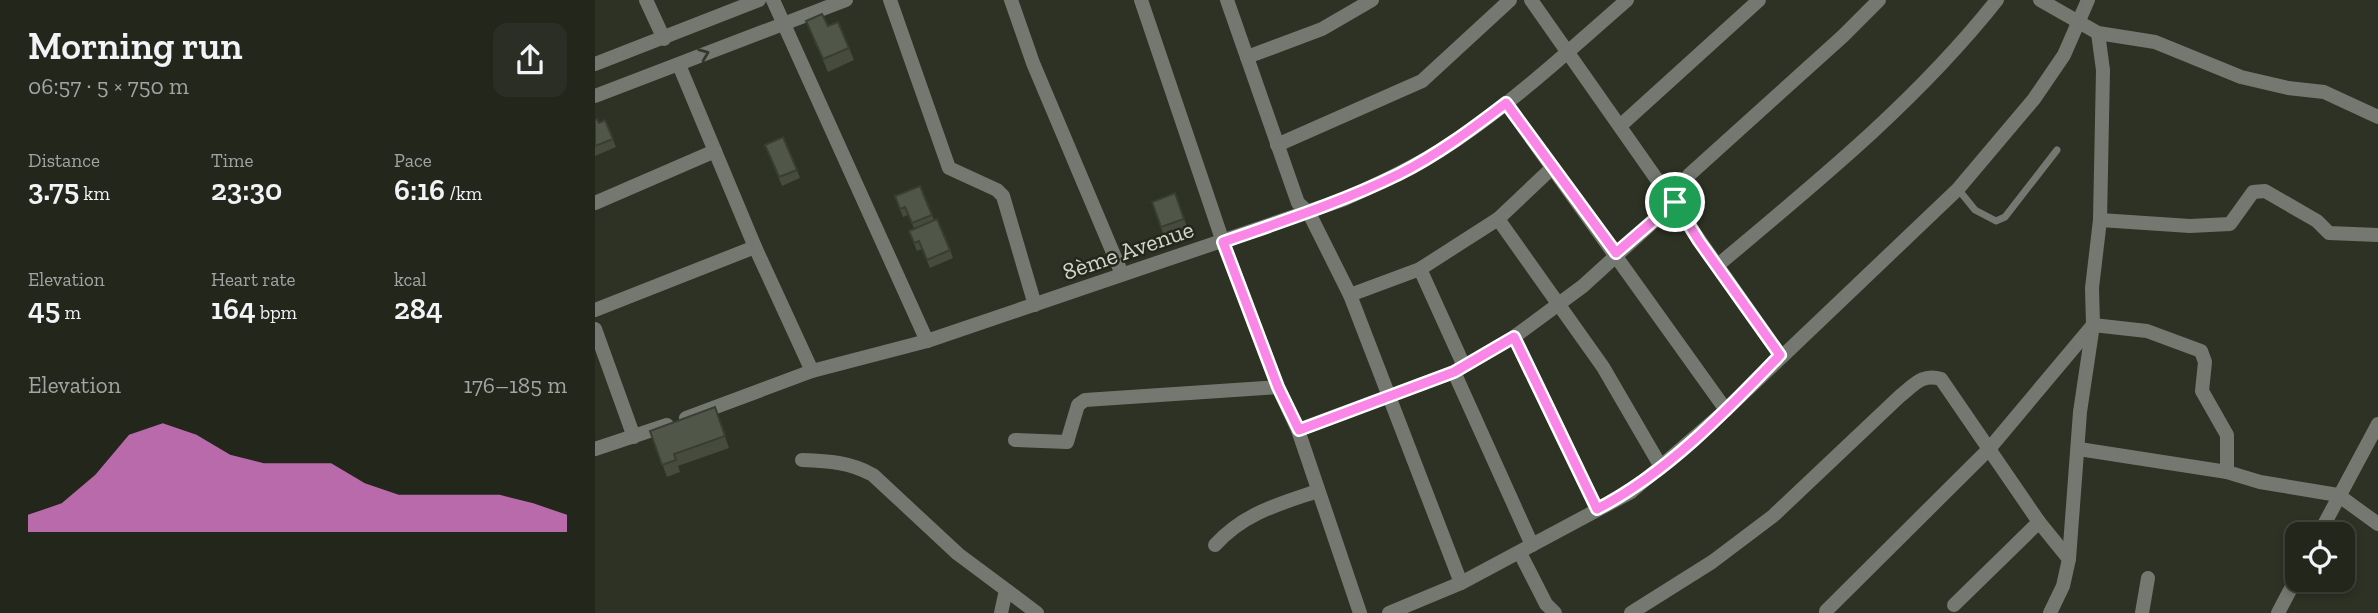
<!DOCTYPE html>
<meta charset="utf-8">
<style>
:root{--surface:#22261b;--page:#2a2e24;--text:#f1f3f6;--muted:#a2a5a3;--line:#3f433a;--accent:#fa87e7}
body{margin:0;font-family:"Zilla Slab",serif;background:var(--page);color:var(--text);height:100vh;display:flex;flex-direction:column;font-size:26px;white-space:nowrap}
*{box-sizing:border-box;margin:0}
p{font-size:23px;color:var(--muted)}
.icon{flex:none;width:38px;height:38px;fill:none;stroke:currentColor;stroke-width:2;stroke-linecap:round;stroke-linejoin:round}
.map{position:relative;flex:1;overflow:hidden}
.side{display:flex;flex-direction:column;background:var(--surface);width:595px}
.side>*{flex:none}
.tools{position:absolute;left:1690px;top:522px;display:grid;gap:14px}
.tools a{display:grid;place-items:center;width:70px;height:70px;border-radius:14px;background:var(--surface);box-shadow:0 4px 10px #0003,0 0 0 2px var(--line);font-size:35px}
.pin{position:absolute;display:grid;place-items:center;width:60px;height:60px;color:#fff;margin:-30px;border:4px solid #fff;border-radius:50%;box-shadow:0 2px 7px #0007}
.round{display:grid;place-items:center;flex:none;width:74px;height:74px;border-radius:14px;background:var(--page)}
.headline{display:flex;align-items:center;justify-content:space-between;height:119px;padding:0 28px}
h1{font-size:38px;font-weight:600;line-height:52px}
.figures{display:grid;grid-template-columns:repeat(3,1fr);gap:10px;height:119px;padding:7px 28px}
.figures div{display:grid;align-content:center}
.figures b{font-size:30px;font-weight:600}
.figures small{font-size:19px;font-weight:400}
.figures p{font-size:19px}
.chart{height:196px;padding:14px 28px}
.chart p{display:flex;justify-content:space-between}
.chart svg{width:100%;height:126px;margin-top:7px;fill:var(--accent);opacity:.7}
main{display:flex;flex:1;min-height:0}
.map>svg:first-child{display:block}
</style>
<main>
<section class="side">
<div class="headline"><div><h1>Morning run</h1><p>06:57 · 5 × 750 m</p></div><a class="round"><svg class="icon" aria-label="share" viewBox="0 0 24 24"><path d="M12 15V3M7 8l5-5 5 5M5 13v7h14v-7"/></svg></a></div>
<div class="figures">
<div><p>Distance</p><b>3.75<small> km</small></b></div>
<div><p>Time</p><b>23:30</b></div>
<div><p>Pace</p><b>6:16<small> /km</small></b></div>
</div>
<div class="figures">
<div><p>Elevation</p><b>45<small> m</small></b></div>
<div><p>Heart rate</p><b>164<small> bpm</small></b></div>
<div><p>kcal</p><b>284</b></div>
</div>
<div class="chart"><p><span>Elevation</span>176–185 m</p>
<svg viewBox="0 0 160 44" preserveAspectRatio="none"><path d="M0 44V38L10 34L20 24L30 10L40 6L50 10L60 17L70 20L80 20L90 20L100 27L110 31L120 31L130 31L140 31L150 34L160 38V44z"/></svg>
</div>
</section>
<div class="map">
<svg width="1783" height="613" viewBox="0 0 1783 613">
<rect width="100%" height="100%" fill="#2d3224"/>
<g fill="none" stroke-linecap="round" stroke-linejoin="round">
<!-- service -->
<polyline stroke="#757871" stroke-width="7" points="1363,189 1380,210 1401,221 1410,217 1462,150"/>
<!-- minor -->
<g stroke="#757871" stroke-width="14">
<polyline points="51,0 69,39"/>
<polyline points="178,0 332,341"/>
<polyline points="295,0 354,168 402,190 408,196 440,305"/>
<polyline points="416,0 438,63 527,274"/>
<polyline points="546,0 628,242 683,387 703,430 765,613"/>
<polyline points="632,0 703,203 714,213 755,295 866,583"/>
<polyline points="936,0 1185,355"/>
<polyline points="1445,0 1503,33 1560,42 1646,77 1693,88 1729,92 1783,117"/>
<polyline points="652,57 727,29 777,0"/>
<polyline points="84,65 160,247 217,371"/>
<polyline points="911,103 1131,410"/>
<polyline points="1025,126 1164,0"/>
<polyline points="682,145 827,81 915,0"/>
<polyline points="0,203 120,151"/>
<polyline points="903,219 1008,367 1065,465"/>
<polyline points="1505,220 1595,226 1635,224 1658,192 1670,191 1722,221 1734,233 1783,235"/>
<path d="M1123,265C1222,182 1321,102 1402,0"/>
<polyline points="825,269 869,366"/>
<polyline points="755,295 825,269 903,219 957,168"/>
<polyline points="0,310 160,247"/>
<polyline points="0,329 39,437"/>
<polyline points="919,337 1002,509"/>
<polyline points="859,372 937,545"/>
<path d="M91,418L217,371L332,341L750,199C789,181 827,163 863,139C923,98 977,48 1032,0"/>
<polyline points="703,430 859,372 919,337 988,286 1080,202 1094,175 1248,36 1284,0"/>
<polyline points="420,440 472,442 483,405 490,400 683,387"/>
<polyline points="0,449 72,425"/>
<polyline points="1484,449 1632,472"/>
<path d="M207,460C233,461 255,462 278,475L363,554L442,613"/>
<polyline points="1724,534 1783,424"/>
<path d="M620,545C649,513 684,504 723,491"/>
<polyline points="925,553 951,604 960,613"/>
<polyline points="1359,605 1444,522"/>
<polyline points="1231,611 1394,449 1498,325 1552,331 1606,351 1610,362 1607,391 1632,435 1632,472 1665,482 1743,495 1783,524"/>
<polyline points="406,613 411,590"/>
<polyline points="794,613 866,583 1036,492 1131,410 1363,189 1439,99 1469,55 1493,0"/>
<path d="M1036,613L1117,562L1178,516L1305,396C1319,385 1327,373 1346,379L1444,522L1474,559"/>
<polyline points="1455,613 1468,586 1474,559 1485,412 1498,325 1497,288 1505,220 1508,70 1503,33"/>
<polyline points="1547,613 1553,578"/>
<polyline points="1683,613 1703,575"/>
</g>
<!-- tertiary -->
<g stroke="#757871" stroke-width="14">
<polyline points="0,64 164,0"/>
<polyline points="0,96 251,0"/>
</g>
</g>
<!-- wall -->
<g fill="#464b3e">
<polygon points="211,21 233,26 254,48 259,60 233,72"/>
<polygon points="0,120 4,123 10,120 21,147 0,156"/>
<polygon points="170,145 202,170 205,178 187,186"/>
<polygon points="325,186 339,220 355,250 358,258 335,268 327,249 322,251 317,239 319,228 313,215 308,217 300,196"/>
<polygon points="580,193 592,227 569,236 557,202"/>
<polygon points="120,407 134,448 83,466 85,472 72,477 55,431"/>
</g>
<!-- building -->
<g fill="#515748" stroke="#393d32" stroke-width="2">
<polygon points="227,14 233,26 243,22 254,48 228,59 211,21"/>
<polygon points="2,119 4,123 10,120 18,139 0,146 0,120"/>
<polygon points="188,137 202,170 184,177 170,145"/>
<polygon points="325,186 337,215 317,223 310,207 305,209 300,196"/>
<polygon points="580,193 589,219 566,227 557,202"/>
<polygon points="342,219 355,250 332,260 324,241 319,243 314,231"/>
<polygon points="120,407 130,436 79,454 81,460 67,465 55,431"/>
</g>
<!-- one-way arrows -->
<defs><path id="oneway-chevron" d="M-2-3.5L2.5 0L-2 3.5" fill="none" stroke-width="1.6" stroke-linecap="round" stroke-linejoin="round" transform="scale(1.75)"/></defs>
<use stroke="#33382b" href="#oneway-chevron" transform="translate(109 54) rotate(-22)"/>
<g fill="none" stroke-linecap="round" stroke-linejoin="round">
<defs>
<path id="route" d="M911,103L1021,253L1080,202L1104,241L1185,355C1132,410 1071,474 1002,509L919,337L859,372L704,430L683,387L628,242C688,221 747,202 804,174C842,155 877,129 911,103Z"/>
</defs>
<!-- route casing -->
<use href="#route" stroke="#fff" stroke-width="14"/>
<!-- route -->
<use href="#route" stroke="#fa87e7" stroke-width="9"/>
</g>
<g text-anchor="middle" dominant-baseline="central" stroke-width="5" stroke-linejoin="round" paint-order="stroke">
<!-- street labels -->
<g font-size="24" fill="#d2d5cc" stroke="#23281a">
<text transform="translate(533 250) rotate(-19)">8ème Avenue</text>
</g>
</g>
</svg>
<div class="tools">
<a><svg class="icon" aria-label="locate" viewBox="0 0 24 24"><circle cx="12" cy="12" r="6"/><path d="M12 2v4M12 18v4M2 12h4M18 12h4"/></svg></a>
</div>
<div class="pin" style="left:1080px;top:202px;background:#1e9e55"><svg class="icon" aria-label="arrive" viewBox="0 0 24 24"><path d="M6 21V4h12l-3 4 3 4H6"/></svg></div>
</div>
</main>
